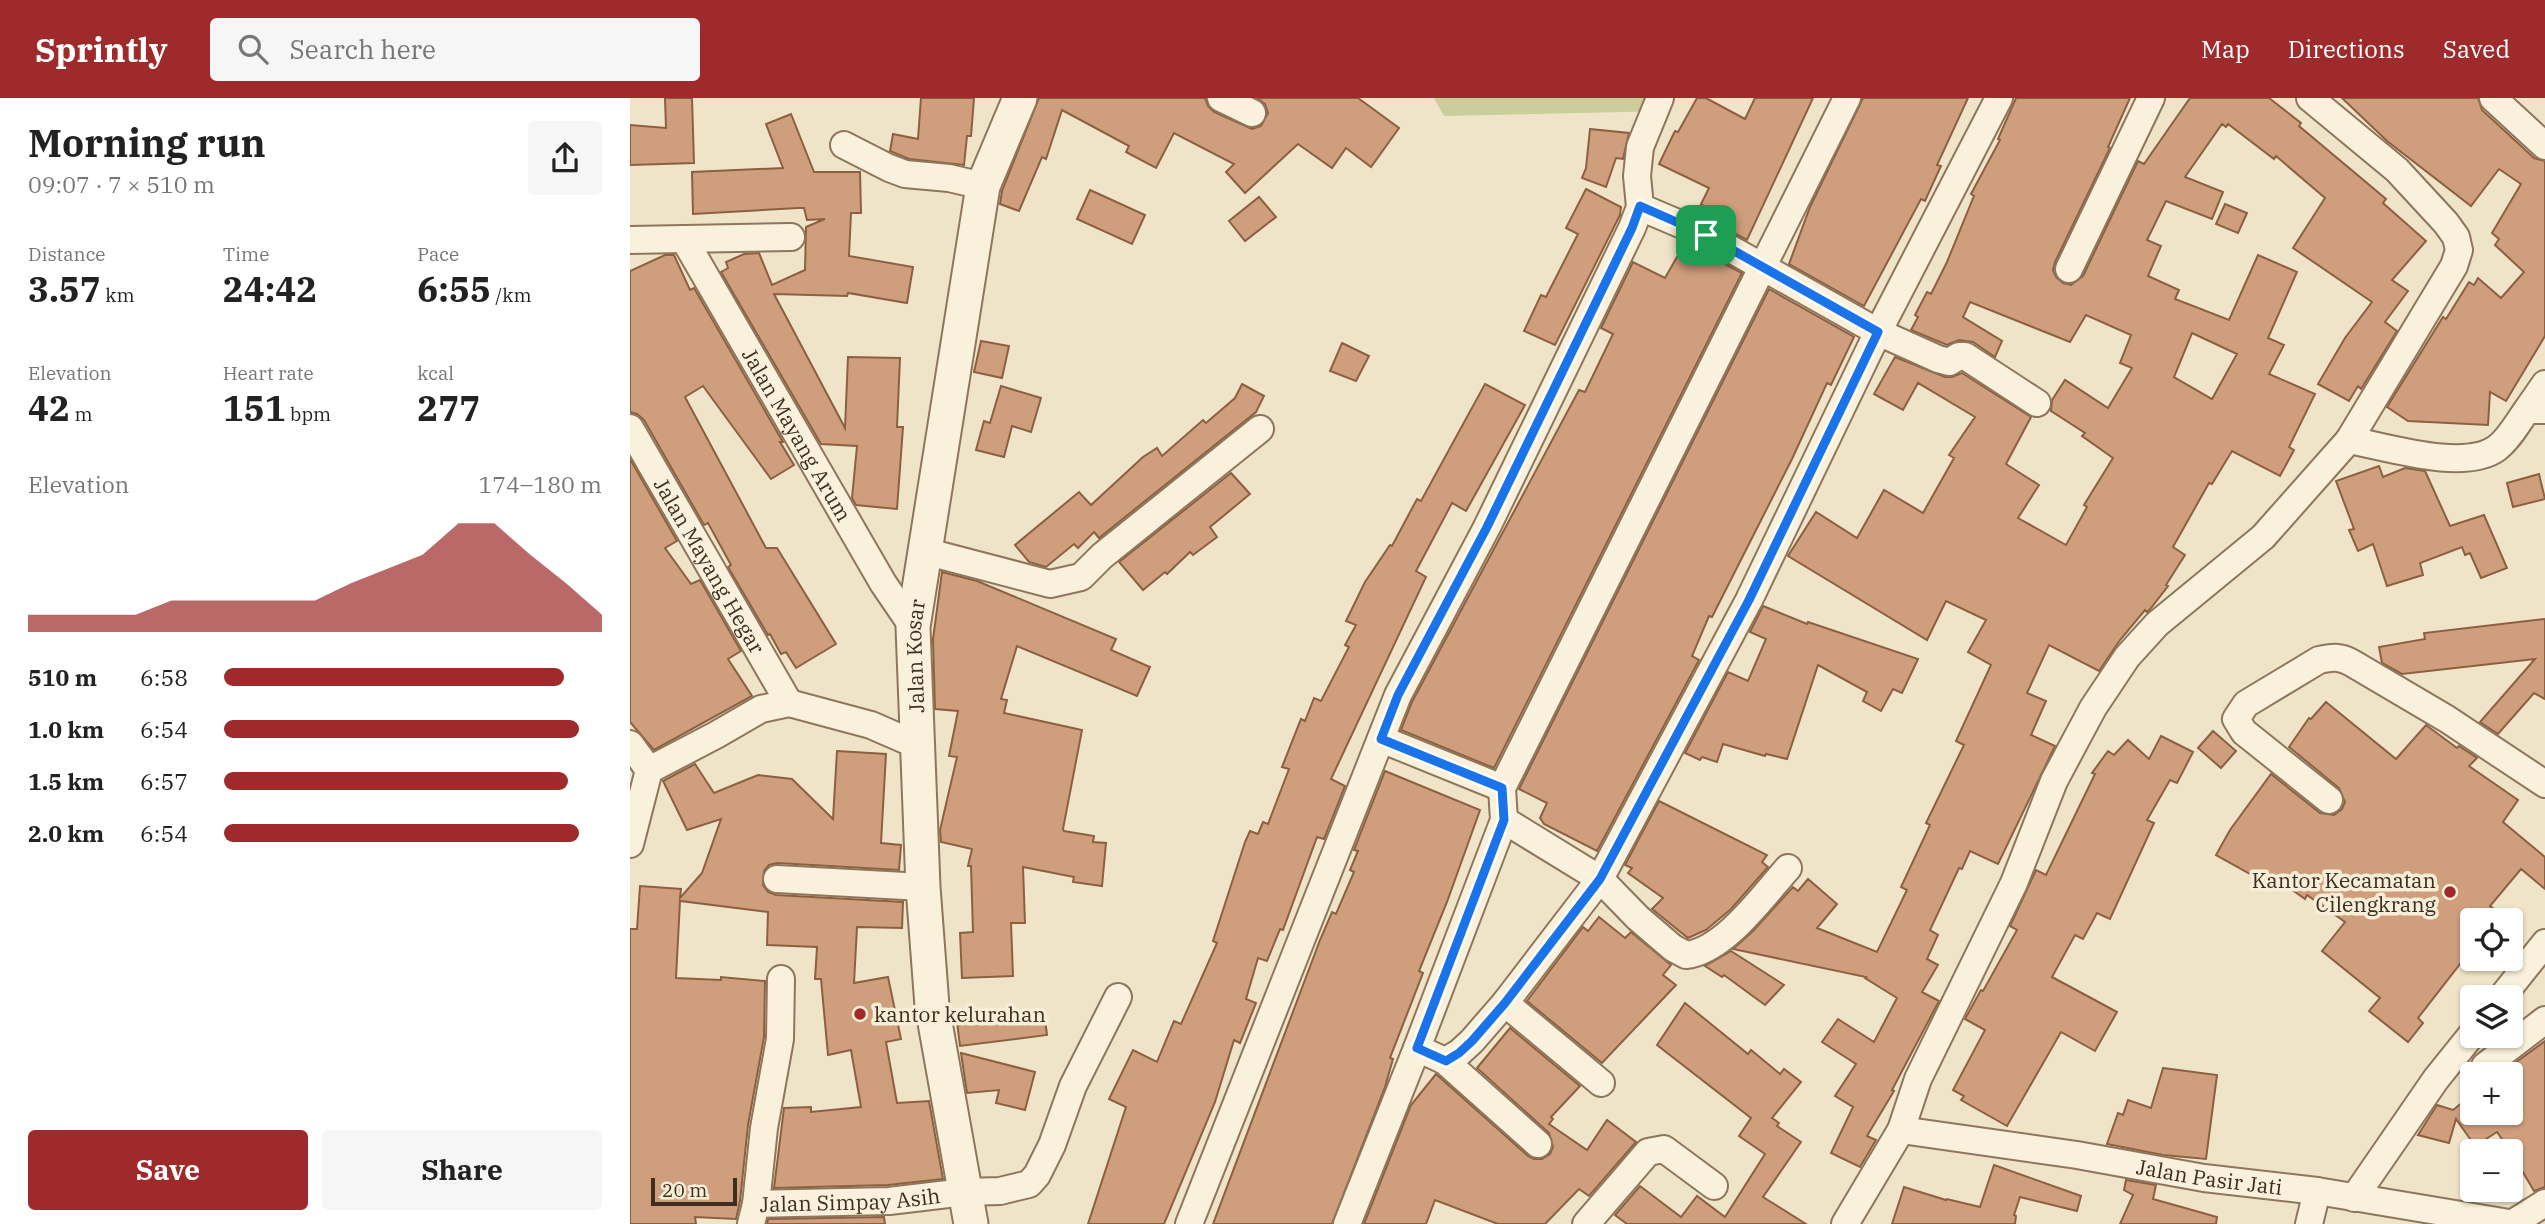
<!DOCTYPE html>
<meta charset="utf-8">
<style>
:root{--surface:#fff;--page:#f6f6f6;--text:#222;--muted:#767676;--accent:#9e2a2b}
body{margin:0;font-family:"IBM Plex Serif",serif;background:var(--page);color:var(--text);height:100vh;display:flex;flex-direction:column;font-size:26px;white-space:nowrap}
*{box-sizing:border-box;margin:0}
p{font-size:23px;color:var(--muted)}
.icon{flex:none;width:38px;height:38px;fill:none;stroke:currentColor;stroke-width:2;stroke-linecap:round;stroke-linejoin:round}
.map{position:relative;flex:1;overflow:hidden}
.panel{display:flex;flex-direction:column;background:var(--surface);width:630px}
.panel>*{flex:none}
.tools{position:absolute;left:1830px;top:810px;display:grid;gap:14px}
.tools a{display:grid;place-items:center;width:63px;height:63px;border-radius:7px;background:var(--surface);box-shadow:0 2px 5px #0004;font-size:35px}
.scale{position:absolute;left:21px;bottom:18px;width:86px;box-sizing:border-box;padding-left:7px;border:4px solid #3d2e20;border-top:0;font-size:19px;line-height:24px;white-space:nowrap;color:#3d2e20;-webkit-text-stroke:5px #f7eed8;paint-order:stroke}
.pin{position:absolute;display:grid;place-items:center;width:60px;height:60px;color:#fff;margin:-30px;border-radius:14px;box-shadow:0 4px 10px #0006}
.round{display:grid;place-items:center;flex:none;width:74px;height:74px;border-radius:7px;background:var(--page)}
.summary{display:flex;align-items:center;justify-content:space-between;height:119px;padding:0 28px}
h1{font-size:38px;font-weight:700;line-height:52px}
.figures{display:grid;grid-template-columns:repeat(3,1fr);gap:10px;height:119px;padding:7px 28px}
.figures div{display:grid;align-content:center}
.figures b{font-size:35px;font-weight:700}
.figures small{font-size:19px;font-weight:400}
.figures p{font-size:19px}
.chart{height:196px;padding:14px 28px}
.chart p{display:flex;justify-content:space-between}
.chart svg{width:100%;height:126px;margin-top:7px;fill:var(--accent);opacity:.7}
.button{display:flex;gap:14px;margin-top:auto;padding:14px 28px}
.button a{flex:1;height:80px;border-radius:7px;background:var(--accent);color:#fff;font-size:28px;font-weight:700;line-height:80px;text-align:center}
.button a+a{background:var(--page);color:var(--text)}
ul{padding:0 28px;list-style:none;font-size:23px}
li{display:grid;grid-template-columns:112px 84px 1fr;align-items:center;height:52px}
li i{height:18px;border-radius:9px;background:var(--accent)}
header{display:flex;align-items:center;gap:42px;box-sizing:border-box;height:98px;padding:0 35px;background:var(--accent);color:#fff}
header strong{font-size:33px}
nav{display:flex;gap:38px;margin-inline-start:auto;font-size:24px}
.search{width:490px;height:63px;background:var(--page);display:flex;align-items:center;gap:18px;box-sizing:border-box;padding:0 24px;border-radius:7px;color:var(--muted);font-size:26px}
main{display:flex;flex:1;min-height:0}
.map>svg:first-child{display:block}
</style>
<header>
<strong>Sprintly</strong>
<div class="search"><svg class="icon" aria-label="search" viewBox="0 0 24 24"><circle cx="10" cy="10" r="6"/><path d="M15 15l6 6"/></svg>Search here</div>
<nav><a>Map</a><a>Directions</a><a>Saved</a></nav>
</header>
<main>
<section class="panel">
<div class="summary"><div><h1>Morning run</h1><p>09:07 · 7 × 510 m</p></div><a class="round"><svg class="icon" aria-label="share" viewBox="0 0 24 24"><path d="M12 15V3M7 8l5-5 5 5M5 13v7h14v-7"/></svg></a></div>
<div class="figures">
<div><p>Distance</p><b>3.57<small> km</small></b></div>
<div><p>Time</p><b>24:42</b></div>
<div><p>Pace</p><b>6:55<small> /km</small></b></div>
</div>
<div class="figures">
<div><p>Elevation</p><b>42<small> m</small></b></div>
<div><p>Heart rate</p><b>151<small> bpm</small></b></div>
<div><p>kcal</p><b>277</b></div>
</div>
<div class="chart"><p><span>Elevation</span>174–180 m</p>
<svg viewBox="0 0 160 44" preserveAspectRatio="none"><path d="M0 44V38L10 38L20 38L30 38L40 33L50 33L60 33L70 33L80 33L90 27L100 22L110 17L120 6L130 6L140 17L150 27L160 38V44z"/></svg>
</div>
<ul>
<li><b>510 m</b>6:58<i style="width:90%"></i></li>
<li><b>1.0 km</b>6:54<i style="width:94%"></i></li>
<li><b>1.5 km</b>6:57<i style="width:91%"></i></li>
<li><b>2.0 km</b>6:54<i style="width:94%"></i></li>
</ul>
<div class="button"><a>Save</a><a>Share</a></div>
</section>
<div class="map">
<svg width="1915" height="1126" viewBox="0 0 1915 1126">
<rect width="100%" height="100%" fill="#f0e4c8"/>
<!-- green -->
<polygon fill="#c9cf9b" points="804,0 1038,0 1037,13 814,18"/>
<!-- building -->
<g fill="#cf9f7d" stroke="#8d5f41" stroke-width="2" fill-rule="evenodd">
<polygon points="35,0 62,0 64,65 0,67 0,27 36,30"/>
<polygon points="291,0 344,0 341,38 337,38 334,67 279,61 260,53 263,36 288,41"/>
<polygon points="409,0 575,0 578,8 584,14 622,31 631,28 638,15 635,6 627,0 728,0 769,30 741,69 716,50 702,70 668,46 615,95 596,74 604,66 544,35 526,70 496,54 499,48 432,12 416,61 412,59 389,113 370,106 372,93"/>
<polygon points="1067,0 1076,0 1115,21 1125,0 1183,0 1117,142 1071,118 1076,109 1071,106 1079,90 1029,66 1045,33 1048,34"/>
<polygon points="1233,0 1338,0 1307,67 1311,68 1295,103 1291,101 1234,208 1159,166 1180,109"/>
<path d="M1386,0H1500L1478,49L1480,50L1425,164L1423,172L1426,179L1433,185L1441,187L1453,178L1508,63L1514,66L1560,0H1639L1671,25L1669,28L1756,101L1753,105L1796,143L1762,182L1778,193L1755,224L1767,233L1731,291L1728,288L1719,303L1688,286L1715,240L1742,204L1663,150L1695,100L1646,58L1644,61L1598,26L1596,29L1592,26L1555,79L1593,94L1582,121L1536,103L1517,142L1531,148L1518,178L1549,192L1545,201L1599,222L1628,157L1667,174L1638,240L1654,247L1639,276L1685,296L1659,349L1664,352L1650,378L1602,353L1582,386L1579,385L1543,449L1555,457L1536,487L1538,488L1521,510L1517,514L1515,512L1490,542L1469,573L1419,547L1397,595L1416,603L1401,637L1425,648L1368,766L1340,753L1332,771L1329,770L1300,832L1308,837L1297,861L1308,867L1292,894L1309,903L1262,992L1264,993L1237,1038L1246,1042L1230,1069L1201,1055L1223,1009L1205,998L1226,966L1192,944L1208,921L1244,944L1267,900L1235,880L1236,879L1103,851L1123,833L1163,789L1168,793L1178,781L1207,806L1187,830L1247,854L1277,792L1271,789L1300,727L1296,725L1334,647L1326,643L1361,567L1338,554L1356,522L1316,503L1297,542L1158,458L1186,414L1227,440L1254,392L1293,415L1324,360L1319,357L1345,319L1288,285L1273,312L1244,296L1265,259L1315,279H1322L1332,275L1401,319L1376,366L1409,387L1388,420L1436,447L1457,409L1454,407L1483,360L1452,338L1455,335L1421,313L1422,302L1435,282L1478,310L1502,270L1490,265L1501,237L1456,217L1440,244L1340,204L1333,219L1372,243L1365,259L1343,244L1329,242L1317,247L1281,232L1288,219L1285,217L1297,194L1301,196L1317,164L1344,98L1341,96L1370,42L1368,41ZM1562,235L1607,256L1582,301L1544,279Z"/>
<polygon points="1712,0 1848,0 1852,12 1904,60 1915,63 1915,238 1876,303 1860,294 1858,327 1778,323 1757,309 1813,219 1816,221 1839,184 1844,187 1848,180 1871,200 1894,174 1865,147 1869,141 1862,135 1891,86 1869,71 1841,108 1757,43"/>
<polygon points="161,16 184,74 230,74 231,115 221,115 219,158 283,169 277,205 218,195 217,198 144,196 215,330 218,259 270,260 267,329 273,329 267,411 226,407 222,400 227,348 191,346 91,174 98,170 96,164 114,156 129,155 142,187 175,172 176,129 195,121 177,122 174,110 168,110 63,116 62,74 153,70 136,26"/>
<polygon points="960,31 999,35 993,61 986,60 976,89 952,80 956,70"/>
<polygon points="956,91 991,109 990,117 925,247 894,233 911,197 916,199 948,136 936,130"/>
<polygon points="460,92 515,117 502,146 447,121"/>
<polygon points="629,99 646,119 615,143 599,123"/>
<polygon points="1595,106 1617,115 1608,135 1586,126"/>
<polygon points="1055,145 1112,175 864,670 771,632 782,604 949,292 955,294 983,236 971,230 1003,164 1035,180"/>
<polygon points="35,157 44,157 60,192 64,190 153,344 150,344 164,367 141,381 73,288 55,299 136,450 147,450 206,546 166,570 156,554 151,556 140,536 138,537 98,469 101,467 78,425 74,427 14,322 7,316 0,314 0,173"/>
<polygon points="1139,191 1224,239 1201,287 1197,285 1162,361 1082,519 1079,518 1062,558 1069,562 967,753 914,726 910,720 917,705 889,691"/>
<polygon points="351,243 379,248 372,280 344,274"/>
<polygon points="712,245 739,258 726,283 700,273"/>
<polygon points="612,286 634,298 626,314 469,440 464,434 448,450 444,446 416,469 399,464 385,447 449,394 461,407 513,359 527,350 532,358 573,322 576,325 605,300"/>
<polygon points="855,286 895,307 836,413 822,405 786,473 796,479 701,681 715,688 694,741 687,739 653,832 650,831 637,863 628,860 616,901 626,905 610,945 604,942 585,1004 534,1126 458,1126 496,1009 479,1001 503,952 527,964 544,923 551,926 587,845 583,843 615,744 620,733 628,736 633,724 638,726 659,671 652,669 671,621 675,623 684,600 691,603 719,549 715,547 726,527 716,523 735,484 760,447 762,448 787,401 791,403"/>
<polygon points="371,288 411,300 401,334 382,328 374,359 346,352 354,323 360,325"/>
<polygon points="0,361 47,443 35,450 61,486 70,482 111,553 98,561 122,598 24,652 0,624"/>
<polygon points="1749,368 1753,379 1775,370 1795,373 1820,428 1854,417 1877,470 1851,480 1840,455 1835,457 1832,449 1790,465 1793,477 1757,488 1743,446 1728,453 1719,432 1724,431 1706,383"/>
<polygon points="601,375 620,396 580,429 587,439 563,457 560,454 537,476 535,474 513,492 489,464"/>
<polygon points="1909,376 1915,401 1883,409 1877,385"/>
<polygon points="312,474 347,483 486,541 481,552 520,569 507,598 387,548 371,601 377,602 374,615 452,632 433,731 434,733 464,738 463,744 476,745 472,788 443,784 444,779 393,769 395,825 381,825 383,878 332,880 330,835 343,834 341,768 338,768 342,751 311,744 310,732 327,659 319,658 328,613 305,611 303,541"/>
<polygon points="1133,508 1177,526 1178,524 1288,561 1272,595 1263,591 1251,613 1233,603 1237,594 1188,567 1157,661 1136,656 1135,658 1093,646 1087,664 1072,659 1070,662 1055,655 1098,574 1118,583 1136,541 1120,534"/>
<polygon points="1915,521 1915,601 1904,595 1868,636 1850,624 1905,561 1772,576 1752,565 1749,549 1795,541 1794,535"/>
<polygon points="1696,604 1766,661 1796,627 1827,650 1829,648 1847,660 1839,668 1888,702 1873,724 1915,759 1915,791 1891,771 1860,808 1879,822 1843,822 1843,861 1857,861 1848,872 1834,861 1788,920 1793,925 1778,944 1739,913 1750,900 1692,853 1715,824 1677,797 1675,801 1651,784 1647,791 1586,757 1600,732 1641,676 1690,715 1704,717 1712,711 1715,704 1709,690 1659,649 1679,620 1681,621"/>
<polygon points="1583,633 1606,653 1591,670 1568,650"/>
<polygon points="1531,638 1563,654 1547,685 1540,682 1517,722 1524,725 1480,821 1467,815 1453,841 1445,837 1422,879 1487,914 1465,953 1431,934 1377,1028 1331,1002 1334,998 1323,992 1355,932 1335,921 1351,892 1353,893 1387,832 1380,828 1406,772 1416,777 1465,676 1462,675 1478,653 1484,657 1498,642 1519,661"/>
<polygon points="207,653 256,656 251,745 271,747 269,772 147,765 139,767 134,773 133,787 138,794 146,797 273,804 272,830 227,829 224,885 258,879 271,941 256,944 267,1005 299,1003 313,1081 258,1087 144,1090 154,1010 181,1009 181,1014 231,1009 221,952 198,957 191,881 185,881 187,849 137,847 138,814 50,803 46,880 91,882 91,879 135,883 134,939 118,1027 110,1103 106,1121 65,1119 66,1126 0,1126 0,831 7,831 10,788 51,791 50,800 72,775 91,721 57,732 33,683 65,666 84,695 128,677 162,681 203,721"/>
<polygon points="755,673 850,712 817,804 789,873 793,875 760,960 763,961 755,989 702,1126 583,1126 690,842 702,814 706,816 724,774 720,772 728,753 724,752"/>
<polygon points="1029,703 1137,757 1132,764 1138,769 1101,811 1076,832 1058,840 1022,811 1033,800 998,775 1002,770 995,767"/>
<polygon points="969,819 995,840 1001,834 1041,867 1033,877 1046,887 972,965 897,903 953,829 958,833"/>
<polygon points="1101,853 1154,887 1135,907 1094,877 1092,879 1075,868"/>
<polygon points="1055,905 1118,956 1121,952 1150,976 1154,971 1171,984 1142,1020 1149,1025 1147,1028 1171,1044 1133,1099 1176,1126 997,1126 985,1117 1010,1088 1051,1119 1067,1098 1095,1119 1135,1056 1109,1038 1121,1020 1027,947"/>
<polygon points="414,914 417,937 330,948 327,924"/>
<polygon points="880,930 950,988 921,1019 923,1021 919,1026 957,1052 977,1022 1006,1044 959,1098 949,1091 915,1126 868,1126 805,1102 796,1126 734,1126 781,1007 806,976 898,1058 904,1061 912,1061 920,1056 923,1049 919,1035 847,970"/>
<polygon points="1915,943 1915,1089 1904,1093 1881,1054 1867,1034 1845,1048 1826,1021 1819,1045 1788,1037 1807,1007 1823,1012 1843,996 1843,1015 1881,1015 1881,976 1870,976"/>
<polygon points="331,955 405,974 395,1012 366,1005 369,992 337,995"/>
<polygon points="1533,970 1587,977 1576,1061 1533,1057 1477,1046 1488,1015 1493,1017 1498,1002 1521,1010"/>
<polygon points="1364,1067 1451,1098 1447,1113 1390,1099 1384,1117 1386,1118 1385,1126 1262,1126 1274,1089 1316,1102 1317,1101 1350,1109"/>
<polygon points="1496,1082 1526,1087 1523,1101 1587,1119 1586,1126 1490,1126 1503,1097 1494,1092"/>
<polygon points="254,1119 255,1126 137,1126 138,1121"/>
</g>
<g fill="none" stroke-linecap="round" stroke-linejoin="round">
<defs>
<g id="minor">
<polyline points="591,0 622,15"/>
<polyline points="1680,0 1767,72 1816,125 1826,139 1829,152 1824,168 1719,342"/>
<polyline points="1863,0 1915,48"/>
<polyline points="214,47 259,70 275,76 319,80 353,88"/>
<polyline points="1010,109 1076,137 1248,234 1308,261 1319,264 1329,258 1335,258 1407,305"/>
<path id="s1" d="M54,141L253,485L283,529"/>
<polyline points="0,142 161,139"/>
<polyline points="1439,171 1521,0"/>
<polyline points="1914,312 1897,312 1915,286"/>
<path id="s2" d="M0,330L159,605"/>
<polyline points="294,453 420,486 451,479 472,458 630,331"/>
<polyline points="751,641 872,690"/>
<polyline points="0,646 19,672"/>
<polyline points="19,672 86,637 131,611 159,605 241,627 287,647"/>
<path d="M1699,702L1614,634L1606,621L1616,606L1689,562C1702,559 1710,558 1722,565L1817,621L1915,686"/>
<path d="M874,722L970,781L1008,820L1043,850L1056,857C1094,853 1133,798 1158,770"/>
<polyline points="0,746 19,672"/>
<polyline points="147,781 293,789"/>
<polyline points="1871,900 1915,845"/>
<polyline points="875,905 971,985"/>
<polyline points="787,950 815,963 829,955 842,943 875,905 970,781 1119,502 1248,234 1369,0"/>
<polyline points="815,963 908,1046"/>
<polyline points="1855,968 1915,922"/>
<path id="s3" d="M1271,1032L1447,1057L1574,1080L1687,1093L1885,1126"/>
<polyline points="1724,1100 1806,981 1843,935"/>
<path id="s4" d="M126,1106L259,1103L335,1094L370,1093L399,1086L407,1077L422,1047L443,988L488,899"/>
<polyline points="1883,1125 1915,1105"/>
<polyline points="121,1126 126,1106 134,1030 150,941 151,881"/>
<polyline points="559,1126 768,597 857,429 1002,130 1010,109 1007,78 1010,49 1030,0"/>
<polyline points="717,1126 787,950 874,722 872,690 1217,0"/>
<polyline points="956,1126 1018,1054 1034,1051 1084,1088"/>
<path d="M1215,1126L1271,1032L1288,981L1384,785L1424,683L1463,610L1497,559L1527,526L1633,439L1719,342C1757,349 1835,374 1867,350C1880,340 1888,324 1897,312"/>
<polyline points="1679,1126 1687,1093"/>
</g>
<g id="tertiary">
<path id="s5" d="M341,1126L302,908L293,789L283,529L353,88L390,0"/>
</g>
</defs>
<!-- minor casing -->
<use href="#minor" stroke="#8d765c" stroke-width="30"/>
<!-- tertiary casing -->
<use href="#tertiary" stroke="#8d765c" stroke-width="37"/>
<!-- minor -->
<use href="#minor" stroke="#faf1dc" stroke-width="26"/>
<!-- tertiary -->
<use href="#tertiary" stroke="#faf1dc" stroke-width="33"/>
</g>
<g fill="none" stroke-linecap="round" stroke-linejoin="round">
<defs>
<polygon id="route" points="1010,108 1076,137 1248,234 1119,502 970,781 875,905 842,943 829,955 816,963 787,950 874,722 872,690 751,641 768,597 857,429 1002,130"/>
</defs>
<!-- route casing -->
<use href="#route" stroke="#fff" stroke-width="14"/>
<!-- route -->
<use href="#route" stroke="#1a73e8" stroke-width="9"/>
</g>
<!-- markers -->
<g fill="#9e2a2b" stroke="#f7eed8" stroke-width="2.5">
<circle cx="1820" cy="794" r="7"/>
<circle cx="230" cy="916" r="7"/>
</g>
<g text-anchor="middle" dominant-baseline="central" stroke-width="7" stroke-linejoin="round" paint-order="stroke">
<!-- street labels -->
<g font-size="21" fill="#3d2e20" stroke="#f7eed8">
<text stroke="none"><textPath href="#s1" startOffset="226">Jalan Mayang Arum</textPath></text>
<text stroke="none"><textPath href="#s2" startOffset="159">Jalan Mayang Hegar</textPath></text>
<text stroke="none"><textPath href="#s5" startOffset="572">Jalan Kosar</textPath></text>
<text stroke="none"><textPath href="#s3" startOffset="312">Jalan Pasir Jati</textPath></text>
<text stroke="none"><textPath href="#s4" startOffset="94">Jalan Simpay Asih</textPath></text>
</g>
<!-- poi labels -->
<g font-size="21" fill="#3d2e20" stroke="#f7eed8" text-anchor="end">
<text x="1806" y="782">Kantor Kecamatan<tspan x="1806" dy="24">Cilengkrang</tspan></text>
<text x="244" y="916" text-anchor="start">kantor kelurahan</text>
</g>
</g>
</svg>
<div class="tools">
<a><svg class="icon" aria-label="locate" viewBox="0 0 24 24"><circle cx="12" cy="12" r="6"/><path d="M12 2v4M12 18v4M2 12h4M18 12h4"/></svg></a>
<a><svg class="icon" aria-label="layers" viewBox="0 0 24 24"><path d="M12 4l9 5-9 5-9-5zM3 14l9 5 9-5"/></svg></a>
<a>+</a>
<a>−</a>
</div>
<div class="scale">20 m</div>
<div class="pin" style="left:1076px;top:137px;background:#1e9e55"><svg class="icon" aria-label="arrive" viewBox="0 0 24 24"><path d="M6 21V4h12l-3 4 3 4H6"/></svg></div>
</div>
</main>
